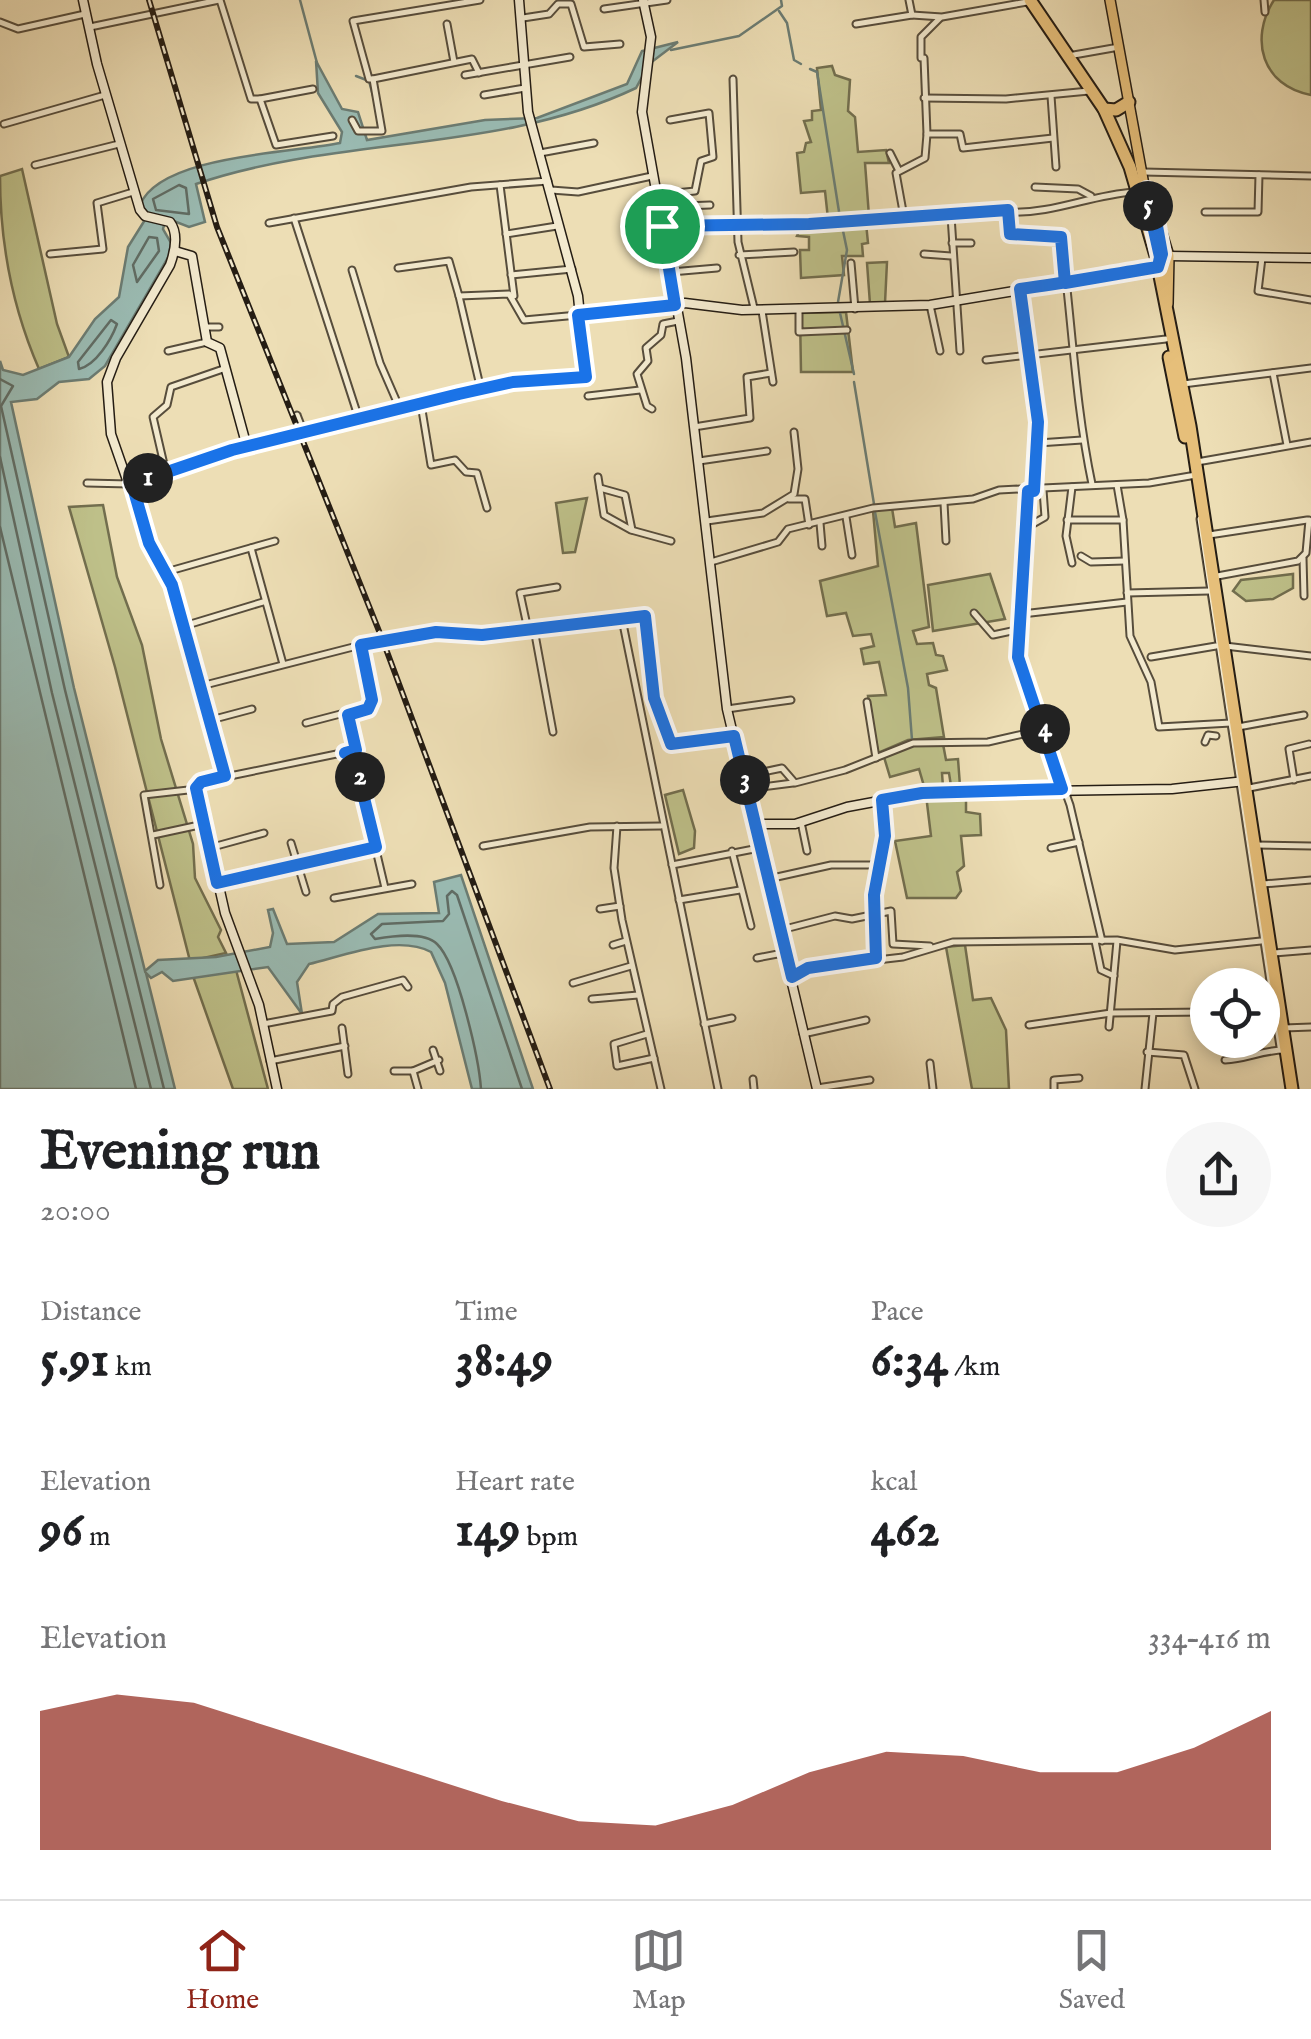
<!DOCTYPE html>
<meta charset="utf-8">
<style>
:root{--surface:#fff;--page:#f6f6f6;--text:#202124;--muted:#757577;--line:#e0e0e0;--accent:#8f2418}
body{margin:0;font-family:"IM FELL English",serif;background:var(--page);color:var(--text);height:100vh;display:flex;flex-direction:column;font-size:38px;white-space:nowrap}
*{box-sizing:border-box;margin:0}
p{font-size:32px;color:var(--muted)}
.icon{flex:none;width:55px;height:55px;fill:none;stroke:currentColor;stroke-width:2;stroke-linecap:round;stroke-linejoin:round}
.map{position:relative;height:1089px;overflow:hidden}
.sheet{display:flex;flex-direction:column;background:var(--surface);flex:1}
.sheet>*{flex:none}
.tools{position:absolute;left:1190px;top:968px;display:grid;gap:20px}
.tools a{display:grid;place-items:center;width:90px;height:90px;border-radius:50%;background:var(--surface);box-shadow:0 5px 15px #0003;font-size:50px}
.pin{position:absolute;display:grid;place-items:center;width:85px;height:85px;color:#fff;margin:-42px;border:5px solid #fff;border-radius:50%;box-shadow:0 2px 10px #0007}
.km{position:absolute;width:50px;height:50px;margin:-25px;border-radius:50%;background:#222;color:#fff;font-size:28px;line-height:50px;text-align:center}
.round{display:grid;place-items:center;flex:none;width:105px;height:105px;border-radius:52px;background:var(--page)}
.overview{display:flex;align-items:center;justify-content:space-between;height:170px;padding:0 40px}
h1{font-size:55px;font-weight:700;line-height:75px}
.figures{display:grid;grid-template-columns:repeat(3,1fr);gap:15px;height:170px;padding:10px 40px}
.figures div{display:grid;align-content:center}
.figures b{font-size:50px;font-weight:700}
.figures small{font-size:28px;font-weight:400}
.figures p{font-size:28px}
.chart{height:280px;padding:20px 40px}
.chart p{display:flex;justify-content:space-between}
.chart svg{width:100%;height:180px;margin-top:10px;fill:var(--accent);opacity:.7}
.tab-bar{display:flex;justify-content:space-around;align-items:center;height:140px;border-top:2px solid var(--line);background:var(--surface);font-size:28px;color:var(--muted)}
.tab-bar a{display:grid;justify-items:center;gap:5px}
.tab-bar .current{color:var(--accent)}
.map>svg:first-child{display:block}
</style>
<div class="map">
<svg width="1311" height="1089" viewBox="0 0 1311 1089">
<rect width="100%" height="100%" fill="#eddeb5"/>
<filter id="stains"><feTurbulence type="fractalNoise" baseFrequency=".002" numOctaves="4"/><feColorMatrix values="0 0 0 0 .2 0 0 0 0 .09 0 0 0 0 .02 0 0 0 .5 -.17"/></filter>
<radialGradient id="worn" r=".72"><stop offset=".6" stop-color="#630" stop-opacity="0"/><stop offset="1" stop-color="#630" stop-opacity=".3"/></radialGradient>
<!-- green -->
<g fill="#bec089" stroke="#726e4e" stroke-width="2.5">
<path d="M1274,0H1311V95C1262,86 1249,39 1274,0Z"/>
<polygon points="832,66 835,75 850,80 848,111 855,117 858,152 886,150 889,163 865,163 869,216 828,219 825,191 801,193 797,153 804,152 806,143 811,142 804,121 812,120 812,111 821,110 817,68"/>
<path d="M22,169L57,324L69,357L39,369C12,307 0,243 0,176Z"/>
<polygon points="866,223 868,243 862,244 863,256 842,256 844,275 801,278 800,250 809,250 809,237 797,236 801,227"/>
<polygon points="887,262 885,303 870,304 867,263"/>
<polygon points="846,312 853,372 801,372 800,313"/>
<polygon points="587,498 575,552 563,553 556,503"/>
<polygon points="103,505 117,577 142,645 161,739 193,844 195,878 221,930 218,937 226,953 190,961 115,667 69,507"/>
<polygon points="892,508 895,527 916,523 929,627 913,631 917,644 933,643 936,655 943,656 947,670 927,674 929,685 936,688 944,737 908,740 878,753 868,696 886,695 879,662 864,664 861,649 874,646 871,634 853,636 846,613 827,616 820,581 878,566 873,511"/>
<polygon points="990,574 1005,619 933,631 928,585"/>
<polygon points="1293,574 1293,588 1273,599 1246,601 1233,591 1241,580"/>
<polygon points="943,744 946,760 958,759 960,786 951,786 949,773 942,773 943,787 924,786 919,769 890,777 884,757 912,745"/>
<polygon points="683,790 695,831 694,848 679,854 665,795"/>
<polygon points="966,794 966,812 980,814 981,835 961,836 964,866 957,872 961,891 956,898 907,898 895,841 931,836 926,795"/>
<polygon points="965,945 973,1000 991,998 1006,1030 1009,1089 972,1089 946,947"/>
<polygon points="236,970 268,1089 233,1089 194,979 194,974"/>
</g>
<!-- water -->
<path fill="#9abbb3" stroke="#6b7c73" stroke-width="2.5" d="M678,42L649,64L636,88C497,154 341,135 196,184L205,222L189,227L166,218L163,229L171,243L169,256L105,366L89,379L59,382L37,399L11,402L74,688L145,971L158,960L216,957L270,947L273,933L268,910L273,909L287,944L334,942L378,914L439,913L434,882L461,875L533,1089H472L445,983L431,952C398,934 343,956 309,964L297,982L302,1014L268,967L173,981L162,972L151,978L146,973L175,1089H0V361L3,370L23,375L69,357L95,319L119,297L128,247L148,215L140,205C160,155 293,153 340,143L342,132L318,93L316,61L342,109L358,112L367,140L485,120L537,118L627,84L642,51Z"/>
<g fill="none" stroke-linecap="round" stroke-linejoin="round">
<!-- shore -->
<g stroke="#606c64" stroke-width="2.5">
<polygon points="179,185 186,188 189,214 156,210 153,199"/>
<polygon points="149,237 157,238 159,251 137,282 133,265"/>
<path d="M111,320L117,324C111,340 96,365 79,369L78,362Z"/>
<polyline points="0,379 13,386 1,406 65,690 164,1089"/>
<polyline points="0,457 52,693 151,1089"/>
<polyline points="0,527 136,1089"/>
<path d="M481,1089C479,1060 458,964 437,944C424,931 392,936 375,939L371,934L382,924L443,921L449,914L447,896L452,891L457,895L522,1089"/>
</g>
<!-- stream -->
<g stroke="#6b7c73" stroke-width="2.5">
<polyline points="300,0 317,63"/>
<polyline points="779,11 787,23 794,60 801,64"/>
<polyline points="671,50 739,36 782,6 781,0"/>
<polyline points="810,69 817,72 840,218"/>
<polyline points="356,76 369,81 376,107"/>
<polyline points="838,302 847,250 842,226"/>
<polyline points="840,313 854,374"/>
<polyline points="854,382 874,504"/>
<polyline points="875,512 908,688 912,740"/>
</g>
<defs>
<g id="street">
<polyline points="220,0 251,99 260,99 276,145 333,136"/>
<polyline points="1264,0 1265,12"/>
<polyline points="604,9 667,0"/>
<polyline points="912,15 942,17 1027,2"/>
<polyline points="523,18 549,14 558,4 571,4 584,47 620,44"/>
<polyline points="0,22 18,29 85,14"/>
<polyline points="447,24 454,62"/>
<polyline points="856,24 912,15 909,0"/>
<polyline points="90,27 219,0"/>
<polyline points="1068,56 1119,47"/>
<polyline points="921,58 921,37 940,18"/>
<polyline points="924,58 927,134 960,134 963,148 1053,138"/>
<polyline points="465,75 570,57"/>
<polyline points="373,79 472,59 479,73"/>
<polyline points="733,79 738,242 754,308"/>
<polyline points="484,95 525,88"/>
<polyline points="1051,96 1056,167"/>
<polyline points="924,98 1006,99 1089,91"/>
<polyline points="260,99 313,89"/>
<polyline points="352,120 358,131 382,131 373,79 369,79 353,21 480,0"/>
<polyline points="4,124 105,95"/>
<polyline points="927,134 925,158 896,173 904,217 951,216 960,351"/>
<polyline points="540,153 594,143"/>
<polyline points="890,153 898,169"/>
<polyline points="35,165 119,144"/>
<polyline points="1144,172 1311,176"/>
<polyline points="500,185 514,296"/>
<polyline points="1035,187 1078,189 1091,196"/>
<polyline points="551,190 578,192 652,176"/>
<polyline points="656,195 695,191 701,161 713,157 709,113 670,120"/>
<polyline points="658,207 710,205"/>
<path d="M1010,212C1053,214 1090,195 1134,192"/>
<polyline points="1205,212 1258,212 1259,175"/>
<path d="M951,216L1008,210L1011,234L1061,237C1072,320 1075,403 1092,484"/>
<polyline points="294,218 359,419"/>
<polyline points="269,223 471,187 548,181"/>
<polyline points="662,226 787,225 903,217"/>
<polyline points="506,234 557,226"/>
<polyline points="665,243 697,241"/>
<polyline points="952,243 971,243"/>
<polyline points="50,254 103,249 97,203 133,192"/>
<polyline points="924,254 951,256"/>
<polyline points="739,255 794,252"/>
<polyline points="1262,258 1258,291 1311,300"/>
<polyline points="851,263 855,309"/>
<polyline points="398,268 449,261 459,296 509,294 524,320 578,315"/>
<polyline points="352,270 380,363 400,409"/>
<polyline points="671,272 717,268"/>
<polyline points="511,275 572,269"/>
<polyline points="1020,292 1037,422 1034,491"/>
<polyline points="459,296 481,390"/>
<polyline points="930,305 940,351"/>
<polyline points="799,308 799,332 847,330"/>
<polyline points="762,311 773,382"/>
<polyline points="205,327 219,327"/>
<polyline points="168,351 207,342"/>
<polyline points="986,360 1166,339"/>
<polyline points="1273,373 1287,445"/>
<polyline points="1183,384 1311,368"/>
<polyline points="588,396 640,390"/>
<polyline points="421,404 431,465 455,460 466,472 477,473 487,508"/>
<polyline points="652,409 647,406 637,374 648,361 646,348 661,335 663,324 678,321"/>
<polyline points="297,415 304,433"/>
<polyline points="694,427 750,418 747,377 771,373"/>
<polyline points="1038,443 1082,440"/>
<polyline points="699,461 767,451"/>
<polyline points="1197,462 1311,442"/>
<polyline points="166,473 153,417 167,405 171,387 226,368"/>
<polyline points="598,477 604,515 631,530 671,541"/>
<polyline points="87,483 129,484"/>
<polyline points="1117,485 1123,520 1130,636 1151,682 1159,727 1231,723"/>
<polyline points="600,488 625,495 632,530"/>
<polyline points="1027,491 1019,663 1070,805 1102,941"/>
<polyline points="789,499 805,499 809,525"/>
<polyline points="944,503 946,541"/>
<polyline points="846,517 852,555"/>
<polyline points="1200,519 1280,1047"/>
<polyline points="1067,520 1123,520"/>
<polyline points="707,521 763,513 794,494 798,469 794,432"/>
<polyline points="820,523 822,546"/>
<polyline points="1024,529 1045,517 1043,490"/>
<polyline points="1209,535 1307,520"/>
<polyline points="251,548 283,664"/>
<polyline points="1081,556 1091,562 1125,561"/>
<polyline points="1303,558 1304,596"/>
<polyline points="711,562 778,542 788,529 873,508 973,499 999,490 1149,483 1196,475"/>
<polyline points="1072,563 1066,536 1072,487"/>
<polyline points="166,572 275,541"/>
<polyline points="1212,577 1298,561 1306,553 1309,520"/>
<polyline points="1127,593 1209,591"/>
<polyline points="974,613 993,635 1021,629"/>
<polyline points="1022,614 1127,602"/>
<polyline points="622,619 718,1089"/>
<polyline points="184,626 263,602"/>
<polyline points="534,629 553,732"/>
<polyline points="528,630 520,593 557,587"/>
<polyline points="1225,646 1311,656"/>
<polyline points="1151,657 1216,646"/>
<polyline points="201,686 361,645 436,631 482,635 645,615 654,698 671,745 734,736"/>
<polyline points="867,702 876,758"/>
<polyline points="727,709 791,700"/>
<polyline points="207,721 252,709"/>
<polyline points="306,723 371,706 361,645"/>
<polyline points="1238,727 1304,715"/>
<polyline points="1205,742 1208,735 1216,736"/>
<polyline points="348,754 354,757 385,888"/>
<polyline points="744,776 782,768 795,783 845,770 913,743 988,742 1045,729"/>
<polyline points="225,777 356,750 348,715"/>
<polyline points="1294,780 1289,749 1309,744"/>
<polyline points="1249,788 1311,776"/>
<polyline points="747,789 793,783"/>
<polyline points="801,822 807,851"/>
<polyline points="617,826 614,868 622,920 661,1089"/>
<polyline points="153,835 204,824"/>
<polyline points="291,843 306,892"/>
<polyline points="1255,845 1311,846"/>
<polyline points="483,846 590,827 661,826"/>
<polyline points="209,848 264,833"/>
<polyline points="1051,848 1079,842"/>
<polyline points="732,851 751,926"/>
<polyline points="672,865 759,848"/>
<polyline points="768,879 831,865 880,865"/>
<polyline points="217,883 376,847"/>
<polyline points="1263,884 1311,880"/>
<polyline points="160,885 144,795 197,789"/>
<polyline points="334,898 412,884"/>
<polyline points="679,900 740,890"/>
<polyline points="600,909 620,906"/>
<polyline points="781,930 835,916 852,919 891,911 893,944 930,946"/>
<polyline points="1095,941 1101,970 1114,976"/>
<polyline points="613,945 626,941"/>
<polyline points="1274,953 1311,950"/>
<polyline points="757,958 783,953"/>
<polyline points="876,958 874,895 885,837 883,802"/>
<polyline points="792,977 808,968 903,957 953,942 1117,940 1175,950 1261,941"/>
<polyline points="573,983 631,966"/>
<polyline points="592,999 638,995"/>
<polyline points="263,1024 332,1011 333,1004 342,997 403,980 408,987"/>
<polyline points="704,1024 732,1018"/>
<polyline points="1029,1025 1111,1013 1208,1012"/>
<polyline points="1109,1027 1117,941"/>
<polyline points="342,1028 348,1074"/>
<polyline points="1284,1028 1311,1027"/>
<polyline points="647,1034 614,1044 617,1066 654,1058"/>
<polyline points="803,1034 866,1020"/>
<polyline points="433,1050 440,1071"/>
<polyline points="1147,1052 1184,1055 1195,1089"/>
<path d="M1225,1060C1247,1059 1262,1050 1285,1050"/>
<polyline points="270,1061 345,1046"/>
<polyline points="930,1063 933,1089"/>
<polyline points="394,1071 413,1071"/>
<polyline points="753,1079 754,1089"/>
<polyline points="817,1088 870,1080"/>
<polyline points="418,1089 413,1071 439,1060"/>
<polyline points="1054,1089 1054,1080 1079,1078"/>
<polyline points="1145,1089 1153,1013"/>
</g>
<g id="secondary">
<path d="M83,0L97,64L140,210L145,216L170,222C179,234 175,251 170,265L116,358L107,382L111,434L149,543L172,585L225,777L201,783L197,789L225,913L259,1005L277,1089"/>
<polyline points="643,0 651,37 642,112 686,358 727,709 817,1089"/>
<polyline points="175,251 192,256 207,342 220,348 247,447"/>
<polyline points="1169,256 1311,258"/>
<polyline points="578,315 685,303 742,310 930,305 1158,267"/>
<polyline points="132,484 232,450 459,394 513,383 586,377 578,296 528,112 519,0"/>
<polyline points="754,824 795,824 847,807 922,793 1172,789 1245,781"/>
</g>
<g id="primary">
<polyline points="1110,0 1151,223"/>
<polyline points="1155,210 1169,256 1168,304"/>
</g>
<g id="highway">
<polyline points="1030,0 1104,109 1130,167 1156,256 1190,426 1292,1089"/>
<polyline points="1104,109 1116,110 1129,102"/>
<polyline points="1169,357 1185,437"/>
</g>
</defs>
<!-- street casing -->
<use href="#street" stroke="#574d3c" stroke-width="9"/>
<!-- secondary casing -->
<use href="#secondary" stroke="#251d14" stroke-width="11"/>
<!-- primary casing -->
<use href="#primary" stroke="#251d14" stroke-width="12"/>
<!-- highway casing -->
<use href="#highway" stroke="#251d14" stroke-width="15"/>
<!-- street -->
<use href="#street" stroke="#f3eacf" stroke-width="5"/>
<!-- secondary -->
<use href="#secondary" stroke="#f3eacf" stroke-width="8"/>
<!-- primary -->
<use href="#primary" stroke="#e6bf7a" stroke-width="9"/>
<!-- highway -->
<use href="#highway" stroke="#e6bf7a" stroke-width="11"/>
<defs>
<polyline id="rail" points="149,0 217,227 383,641 550,1089"/>
</defs>
<!-- rail casing -->
<use href="#rail" stroke="#251d14" stroke-width="6"/>
<!-- rail -->
<use href="#rail" stroke="#f3eacf" stroke-width="2.5" stroke-dasharray="8" stroke-linecap="butt"/>
</g>
<g fill="none" stroke-linecap="round" stroke-linejoin="round">
<defs>
<path id="route" d="M662,226L675,305L578,315L586,377L513,382L459,394L232,450L132,484L149,543L172,585L225,776L201,782L196,788L217,883L376,847L354,757L345,753L356,750L348,715L368,709L372,700L361,645L436,632L482,635L645,616L654,698L671,744L734,736L792,977L808,968L876,958L874,895L885,836L882,800L922,793L1062,789L1018,657L1028,491H1034L1038,422L1020,289C1066,283 1112,274 1158,267L1162,254L1151,192L1147,190L1146,194L1160,257L1158,267L1065,283L1061,237L1010,234L1008,210L809,224L662,226"/>
</defs>
<!-- route casing -->
<use href="#route" stroke="#fff" stroke-width="20"/>
<!-- route -->
<use href="#route" stroke="#1a73e8" stroke-width="12"/>
</g>
<rect width="100%" height="100%" filter="url(#stains)"/>
<rect width="100%" height="100%" fill="url(#worn)"/>
</svg>
<div class="tools">
<a><svg class="icon" aria-label="locate" viewBox="0 0 24 24"><circle cx="12" cy="12" r="6"/><path d="M12 2v4M12 18v4M2 12h4M18 12h4"/></svg></a>
</div>
<div class="pin" style="left:662px;top:226px;background:#1e9e55"><svg class="icon" aria-label="arrive" viewBox="0 0 24 24"><path d="M6 21V4h12l-3 4 3 4H6"/></svg></div>
<b class="km" style="left:148px;top:478px">1</b>
<b class="km" style="left:360px;top:777px">2</b>
<b class="km" style="left:745px;top:780px">3</b>
<b class="km" style="left:1045px;top:729px">4</b>
<b class="km" style="left:1148px;top:206px">5</b>
</div>
<section class="sheet">
<div class="overview"><div><h1>Evening run</h1><p>20:00</p></div><a class="round"><svg class="icon" aria-label="share" viewBox="0 0 24 24"><path d="M12 15V3M7 8l5-5 5 5M5 13v7h14v-7"/></svg></a></div>
<div class="figures">
<div><p>Distance</p><b>5.91<small> km</small></b></div>
<div><p>Time</p><b>38:49</b></div>
<div><p>Pace</p><b>6:34<small> /km</small></b></div>
</div>
<div class="figures">
<div><p>Elevation</p><b>96<small> m</small></b></div>
<div><p>Heart rate</p><b>149<small> bpm</small></b></div>
<div><p>kcal</p><b>462</b></div>
</div>
<div class="chart"><p><span>Elevation</span>334–416 m</p>
<svg viewBox="0 0 160 44" preserveAspectRatio="none"><path d="M0 44V10L10 6L20 8L30 14L40 20L50 26L60 32L70 37L80 38L90 33L100 25L110 20L120 21L130 25L140 25L150 19L160 10V44z"/></svg>
</div>
</section>
<nav class="tab-bar">
<a class="current"><svg class="icon" aria-label="home" viewBox="0 0 24 24"><path d="M3 11l9-7 9 7M6 9v11h12V9"/></svg>Home</a>
<a><svg class="icon" aria-label="map" viewBox="0 0 24 24"><path d="M3 6l6-2 6 2 6-2v14l-6 2-6-2-6 2zM9 4v14M15 6v14"/></svg>Map</a>
<a><svg class="icon" aria-label="saved" viewBox="0 0 24 24"><path d="M7 4h10v16l-5-4-5 4z"/></svg>Saved</a>
</nav>
